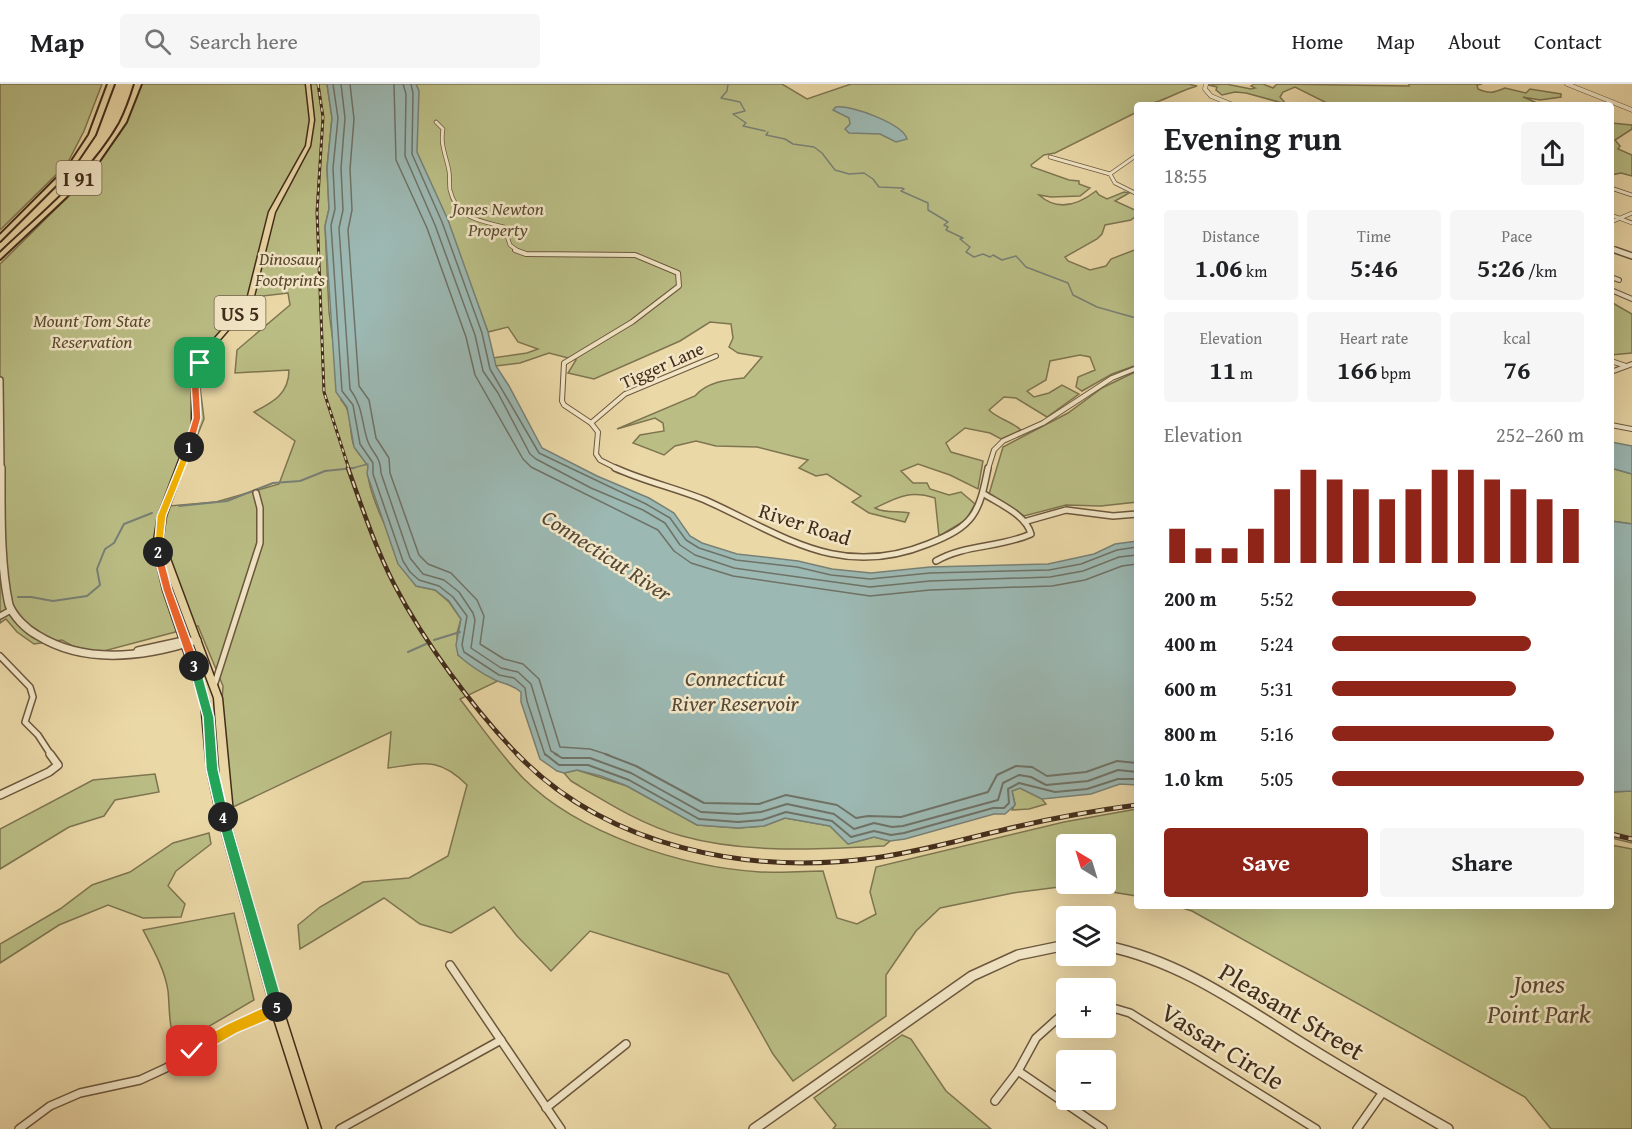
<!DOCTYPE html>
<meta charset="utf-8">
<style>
:root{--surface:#fff;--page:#f6f6f6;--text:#202124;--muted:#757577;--line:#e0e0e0;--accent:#8f2418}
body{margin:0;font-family:"Gentium Book Plus",serif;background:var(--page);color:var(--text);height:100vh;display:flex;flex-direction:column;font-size:22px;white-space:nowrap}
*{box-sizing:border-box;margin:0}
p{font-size:20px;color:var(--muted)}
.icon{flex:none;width:33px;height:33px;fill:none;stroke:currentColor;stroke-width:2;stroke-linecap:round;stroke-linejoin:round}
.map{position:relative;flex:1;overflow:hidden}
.sheet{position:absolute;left:1134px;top:18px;width:480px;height:807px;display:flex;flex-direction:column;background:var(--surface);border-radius:6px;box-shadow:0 6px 24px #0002}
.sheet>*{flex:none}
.needle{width:39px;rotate:322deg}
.tools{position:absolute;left:1056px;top:750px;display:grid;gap:12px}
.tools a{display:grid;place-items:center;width:60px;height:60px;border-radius:6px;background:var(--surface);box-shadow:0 6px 24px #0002;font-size:30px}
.pin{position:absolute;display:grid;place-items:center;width:51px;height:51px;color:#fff;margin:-26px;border-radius:12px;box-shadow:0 3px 9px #0006}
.km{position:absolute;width:30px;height:30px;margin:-15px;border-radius:50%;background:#222;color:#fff;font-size:16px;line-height:30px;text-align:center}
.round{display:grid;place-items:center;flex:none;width:63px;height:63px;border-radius:6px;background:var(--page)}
.overview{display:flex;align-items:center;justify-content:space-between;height:102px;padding:0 30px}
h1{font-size:33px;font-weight:800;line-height:45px}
.figures{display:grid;grid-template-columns:repeat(3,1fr);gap:9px;height:102px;padding:6px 30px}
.figures div{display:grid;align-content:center;border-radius:6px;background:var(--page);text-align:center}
.figures b{font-size:26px;font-weight:800}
.figures small{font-size:16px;font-weight:400}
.figures p{font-size:16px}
.chart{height:168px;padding:12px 30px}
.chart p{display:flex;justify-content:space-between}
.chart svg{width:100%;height:108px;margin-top:6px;stroke:var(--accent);stroke-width:6}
.action{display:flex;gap:12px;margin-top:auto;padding:12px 30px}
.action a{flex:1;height:69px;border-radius:6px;background:var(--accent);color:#fff;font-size:24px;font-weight:800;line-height:69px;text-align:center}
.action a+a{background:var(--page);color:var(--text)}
ul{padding:0 30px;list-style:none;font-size:20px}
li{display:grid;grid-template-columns:96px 72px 1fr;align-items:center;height:45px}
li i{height:15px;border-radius:8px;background:var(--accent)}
header{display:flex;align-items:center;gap:36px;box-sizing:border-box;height:84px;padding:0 30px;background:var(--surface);border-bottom:2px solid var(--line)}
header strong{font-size:28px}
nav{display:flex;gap:33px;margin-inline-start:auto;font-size:21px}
.search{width:420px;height:54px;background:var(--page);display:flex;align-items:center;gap:15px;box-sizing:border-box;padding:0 21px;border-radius:6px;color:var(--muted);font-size:22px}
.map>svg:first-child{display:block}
</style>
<header>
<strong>Map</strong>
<div class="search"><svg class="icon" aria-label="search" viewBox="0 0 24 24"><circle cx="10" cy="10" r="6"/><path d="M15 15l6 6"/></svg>Search here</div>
<nav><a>Home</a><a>Map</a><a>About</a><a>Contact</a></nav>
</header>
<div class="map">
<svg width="1632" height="1045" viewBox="0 0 1632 1045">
<rect width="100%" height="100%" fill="#ebd8a7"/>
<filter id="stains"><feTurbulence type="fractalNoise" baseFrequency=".00333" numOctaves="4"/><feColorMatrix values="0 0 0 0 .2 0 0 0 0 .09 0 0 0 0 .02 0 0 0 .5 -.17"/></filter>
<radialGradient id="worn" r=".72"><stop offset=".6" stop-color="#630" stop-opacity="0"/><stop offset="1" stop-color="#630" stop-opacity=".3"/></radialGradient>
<!-- green -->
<g fill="#babe85" stroke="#7e7550" stroke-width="1.5" fill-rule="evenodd">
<polygon points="0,0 102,0 84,47 67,80 0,146"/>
<path d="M142,0H327L332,34L327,84L329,125L325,142L329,228L341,316C354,330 348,346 354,362C357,369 365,376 368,382C364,410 403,475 416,502L435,506L449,518L461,535L457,549L458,571L498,597L460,615C480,641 500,670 523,694C579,750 682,783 760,788C781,789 802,787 823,787L837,834L857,840L876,830L870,808L876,783L1064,738L1137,725V812L1112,808V803L1089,800H1106V760H1066V800H1083L1013,809L940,824L916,847L886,891V932L793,997L773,970L728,890L590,847L551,887L517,852L494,823L451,849L420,840L384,814L300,865L298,841L320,823L363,798L409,794L448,772L467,701C439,673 425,679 388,684L391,648L214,732L223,602L198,542L89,571L62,556L34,560L17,548L6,535L0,539V180L83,98L120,49ZM288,209L290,221L237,266L235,289L289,286C289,310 273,318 254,328L295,357L279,400L216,418L169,422L204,335L198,287L221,249L254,213Z"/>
<path d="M407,0H782L807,15L851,0H1188L1197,2C1175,8 1160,21 1137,21V28L1055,69L1044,71L1031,81L1032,83L1069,96L1079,97V100L1090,104L1080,112L1051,113L1039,111C1058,128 1078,121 1096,107L1099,111L1107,115L1124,108L1129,109L1115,117L1135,126L1137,131L1131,136L1105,141L1102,150L1097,155L1065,173L1068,177L1090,186L1106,182L1111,175L1137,165V281L1112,290L1082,307L1076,303L1078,293L1095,286L1090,273L1080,271L1050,277L1046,296L1027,307L1034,313L1049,309L1062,301L1079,310L1047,333L1016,314L1004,313L989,326C998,335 1011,337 1021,346L1001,355L990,349L965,344L946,359L951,368L983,377L978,405L950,391L918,380L901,387L913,399H927L930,405L949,411L961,408L975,420L966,436L939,452L935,414C909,406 898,413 875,424C883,429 899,427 909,429L905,438L869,429L852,418L861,412L827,390L816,392L799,384L808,376L757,363L716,362L696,357L675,362L664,371L633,359L640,351L664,347L663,339L655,334L617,345L695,312C707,298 726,296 744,294L762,273L738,269L729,263L733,254L731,240L710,238L680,257L594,295L568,289L576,276L549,269L520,279L496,282L492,274L527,269L538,265L518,258L508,243L488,248L470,199L403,58Z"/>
<path d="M1226,0L1251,5L1255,4L1251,2L1254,0H1263L1273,4L1277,0L1409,2V0H1482L1477,1L1478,5C1490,10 1493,9 1505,4L1526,9L1530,5L1561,10V13L1540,16L1523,13L1535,18L1528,21H1327L1329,20L1295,3L1283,8L1280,13L1286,20L1246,9L1235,8L1222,11L1216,6L1217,3L1208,1Z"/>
<polygon points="1611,39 1632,41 1632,45 1615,56 1620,62 1618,65 1632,71 1632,92 1621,89 1611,91"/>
<polygon points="1611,218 1632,230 1632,269 1611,271"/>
<polygon points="1137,287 1137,418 1101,422 1066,421 1024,432 989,410 1003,363 1068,329 1102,304"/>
<polygon points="1611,384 1632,390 1632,440 1611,437"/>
<path d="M577,686L627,702L697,741L738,744L764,742L785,734L830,742L848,760L874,753L890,757L884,762C818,765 746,770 682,752C642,741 606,718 571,697L564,689Z"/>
<polygon points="155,690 159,708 115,716 104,732 69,743 0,785 0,745 93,696"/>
<polygon points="1020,704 1042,715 1046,720 1029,725 1012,726 1015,720 1012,707"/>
<polygon points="1632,707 1632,759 1611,754 1611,708"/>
<polygon points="209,749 211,760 176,787 168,802 185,820 181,833 143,834 108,821 59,841 0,879 0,860 60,825 92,801 130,788 173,759"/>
<polygon points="1611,761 1632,765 1632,1045 1551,1045 1525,1013 1192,827 1176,822 1611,822"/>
<path d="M234,829L254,916L177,961C168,943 170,926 168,907C165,886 153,865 143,846Z"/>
<polygon points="902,951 911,955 946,1007 991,1045 833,1045 836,1041 814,1014"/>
</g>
<!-- water -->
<g fill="#9cb8b2" stroke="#788076" stroke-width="1.5">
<path d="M327,0H416L419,7L417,68L448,136L488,248L496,282L509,302L542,364L597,392L649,414L674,429L690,452L702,459L737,470L798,477L832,485L871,489L930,483L1048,480L1094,470L1115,460L1137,457V701L1120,700L1091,710L1042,715L1020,704L1012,707L1015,721L1005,730H994L905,755L890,757L874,753L848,760L830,742L785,734L764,742L738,744L697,741L627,702L601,692L577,686L564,689L557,687L540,675L521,618V608C510,599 506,601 495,596C481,589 469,581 458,571L456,561L461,535L449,517L435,506L416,502L398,480L367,390L368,382L354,363L347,323L336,308L325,142L329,125L327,84L332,34Z"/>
<path d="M836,23C852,21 903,40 907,55L896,58L880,50L849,49L845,45L850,40L849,34L833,26Z"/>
<polygon points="1611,358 1632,362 1632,390 1611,384"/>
<polygon points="1611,437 1632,440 1632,707 1611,708"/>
</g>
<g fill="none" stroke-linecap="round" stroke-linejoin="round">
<!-- shore-far1 -->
<g stroke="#6f7266" stroke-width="1.5">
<polyline points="333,0 338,34 333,84 335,125 331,141 342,307 353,321 360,360 373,379 373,390 403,477 410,488 419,496 439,502 453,513 467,532 462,561 464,568 499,591 514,594 525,604 527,617 545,671"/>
<path d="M341,0L345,34L341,84L343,126L339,144L350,305C363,323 361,335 367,355C371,369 381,371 381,389L410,474L423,490L444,496L459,508L473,529L475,536L471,564L501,584L518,588L531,600L551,667L558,671"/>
<polyline points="350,0 354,35 350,85 352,126 348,146 359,302 369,316 376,354 389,374 390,389 419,471 428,480 451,489 477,516 484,532 480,560 504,575 523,580 539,595 560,663 590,665 609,671"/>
<polyline points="394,0 396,76 427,144 466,253 475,291 523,375 531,383 658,446 674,467 691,479 733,492 870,512 930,506 1052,502 1085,496 1122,482 1137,480"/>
<polyline points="403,0 406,10 405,72 435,141 475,251 483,287 498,309 530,370 536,375 591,404 643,426 665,439 680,461 695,471 734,484 870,503 930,497 1050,493 1083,487 1119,473 1137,471"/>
<polyline points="411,0 413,9 412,70 442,138 482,249 490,285 539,369 646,420 670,434 686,456 699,464 736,476 797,483 831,491 870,495 930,489 1049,486 1081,480 1117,466 1137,463"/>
</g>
<!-- shore -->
<g stroke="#6f7266" stroke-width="2">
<polyline points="545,670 559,681 588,681 629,696 699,735 738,738 762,736 786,728 832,737 851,753 874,747 891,751 904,749 993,724 1004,724 1009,719 1008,705 1019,699 1055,708 1087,705 1118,695 1137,695"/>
<polyline points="555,670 562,674 590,674 631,689 701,728 738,730 761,728 787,720 834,730 854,745 874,739 892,743 903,742 998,716 1003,699 1019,691 1031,693 1046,701 1088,697 1118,686 1137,688"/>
<polyline points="605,670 636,682 704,719 759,720 786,711 837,721 856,734 868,732 901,733 988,708 997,691 1016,682 1032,683 1047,692 1086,688 1117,677 1137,679"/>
</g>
<!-- stream-far1 -->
<g stroke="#788076" stroke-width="1.5">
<polyline points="728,0 727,7 721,14 740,18 745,27 733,30 746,39 743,42 765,47"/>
<polyline points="768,48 766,51 785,55 793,60 814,63 822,69 835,86 849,90 864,89 873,95 879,103 902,104 904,105 901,107 928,119 928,126 948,138 944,141 948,143 946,146 963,154 960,155 970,163 966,168 974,173 983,170 990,173 993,171 1002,176 1016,172 1026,183 1068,199 1073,211 1097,223 1136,234 1137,227"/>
<polyline points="349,385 368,380"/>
</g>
<!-- stream -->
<g stroke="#788076" stroke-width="2">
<polyline points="179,422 227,417 273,399 300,397 325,387 354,384"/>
<polyline points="18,513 31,513 53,517 87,512 100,501 97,485 105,465 114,459 124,440 152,429"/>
<polyline points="434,556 460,548"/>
<polyline points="408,568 426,560"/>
</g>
<defs>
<g id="minor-far3">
<path d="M436,38L443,45C440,61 446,71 449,87C450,93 449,99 450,106C457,135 478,136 504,143L510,161L518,167"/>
<polyline points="1050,73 1110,90 1115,99 1137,110"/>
<polyline points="1110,90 1137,71"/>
<polyline points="1611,104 1632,111"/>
<polyline points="1611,131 1632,139"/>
<polyline points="1611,138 1632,129"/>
</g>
<g id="minor-far2">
<polyline points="515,166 526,170 635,171 678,189 679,202 632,238 564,279 562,317 564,321 591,339 598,348 596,370 600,376 618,385"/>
<polyline points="1611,193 1619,196"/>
<polyline points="1611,206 1632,215"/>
<polyline points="1611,277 1626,282"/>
<polyline points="1611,288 1632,280"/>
<polyline points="591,339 625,310 716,272"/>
<polyline points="1611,341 1632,345"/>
<polyline points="988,385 994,366 1003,357 1043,339 1112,294 1137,284"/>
</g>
<g id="minor-far1">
<path d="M615,384C644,397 675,404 705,416C783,451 839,496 928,460C974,442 979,430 988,384"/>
<polyline points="1027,437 1066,426 1113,432 1137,430"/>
<path d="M936,477C965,460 1000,464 1031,450C1026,431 1000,420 984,410"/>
<polyline points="0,532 11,526"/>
<polyline points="0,572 30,603 33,613 25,638 38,651 51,671"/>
<polyline points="214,602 260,459 260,424 256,409"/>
</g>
<g id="minor">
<polyline points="0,711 49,688 58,681 50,670"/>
<polyline points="450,881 561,1045"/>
<polyline points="1106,922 1130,929 1316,1045"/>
<polyline points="1066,927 1036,954 1018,987 1103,1045"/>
<polyline points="995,1017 1018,987"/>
<polyline points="546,1024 626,960"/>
<polyline points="19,1045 50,1022 80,1009 140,996 166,984 232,944 276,926"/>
<polyline points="340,1045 501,956"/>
<polyline points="1357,1045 1383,1008"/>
</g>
<g id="tertiary-far3">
<polyline points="1206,0 1205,5 1211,12 1233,21"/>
<polyline points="1567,0 1632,26"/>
<polyline points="1611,164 1619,167"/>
</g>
<g id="tertiary-far2">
<polyline points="1615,166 1632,172"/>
<polyline points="0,296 1,385"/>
</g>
<g id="tertiary-far1">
<path d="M1,384C1,427 0,481 9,521C14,533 26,545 37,551C85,581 145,573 197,556"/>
<polyline points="138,567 188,556"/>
</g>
<g id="tertiary">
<path d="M1106,862C1180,877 1239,920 1302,959C1350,989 1399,1017 1448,1045"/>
<polyline points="754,1045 972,892 1018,871 1066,861"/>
</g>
<path id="primary" d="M306,0H310L314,36L310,62L275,128L254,212L242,230L211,266L201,284L198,298V342L166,432L162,459L165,461L222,614L234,740L231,743L286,935L321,1045H309L274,935L215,723L207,685L201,618L163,506L153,463L158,432L192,342V298L195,284L206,264L238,228L248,212L269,128L306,62L310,36ZM166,486L214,614L221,705L217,685L209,618L171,506Z"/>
<g id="motorway">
<polygon points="108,0 114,0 95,51 72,85 0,157 0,151 68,83 89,51"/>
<path d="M135,0H141L126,38L97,80L66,113L0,175V169C42,129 91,90 120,39C126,27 131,13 135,0Z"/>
</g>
</defs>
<!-- minor-far3 casing -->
<use href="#minor-far3" stroke="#6c573e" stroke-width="4.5"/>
<!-- minor-far2 casing -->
<use href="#minor-far2" stroke="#6c573e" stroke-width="6"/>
<!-- minor-far1 casing -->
<use href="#minor-far1" stroke="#6c573e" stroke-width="8"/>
<!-- minor casing -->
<use href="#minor" stroke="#6c573e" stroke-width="10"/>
<!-- tertiary-far3 casing -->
<use href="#tertiary-far3" stroke="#6c573e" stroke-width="5"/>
<!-- tertiary-far2 casing -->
<use href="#tertiary-far2" stroke="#6c573e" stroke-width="8"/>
<!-- tertiary-far1 casing -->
<use href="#tertiary-far1" stroke="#6c573e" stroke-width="10"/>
<!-- tertiary casing -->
<use href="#tertiary" stroke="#6c573e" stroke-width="12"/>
<!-- primary casing -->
<use href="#primary" stroke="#422c1b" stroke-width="3"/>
<!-- motorway casing -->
<use href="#motorway" stroke="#422c1b" stroke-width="4"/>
<!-- minor-far3 -->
<use href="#minor-far3" stroke="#f2e6c6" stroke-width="3"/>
<!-- minor-far2 -->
<use href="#minor-far2" stroke="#f2e6c6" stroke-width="4"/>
<!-- minor-far1 -->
<use href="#minor-far1" stroke="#f2e6c6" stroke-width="5"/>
<!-- minor -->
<use href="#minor" stroke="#f2e6c6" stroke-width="7"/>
<!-- tertiary-far3 -->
<use href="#tertiary-far3" stroke="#f2e6c6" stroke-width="4"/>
<!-- tertiary-far2 -->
<use href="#tertiary-far2" stroke="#f2e6c6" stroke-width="5"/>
<!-- tertiary-far1 -->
<use href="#tertiary-far1" stroke="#f2e6c6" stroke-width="7"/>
<!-- tertiary -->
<use href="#tertiary" stroke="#f2e6c6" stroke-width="9"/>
<!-- primary -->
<use href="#primary" fill="#ebd8a7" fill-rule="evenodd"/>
<!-- motorway -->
<use href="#motorway" fill="#ebd8a7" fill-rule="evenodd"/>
<defs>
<polyline id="rail-far2" points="318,0 323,33 317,128 324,308 349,385"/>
<path id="rail-far1" d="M348,384C362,423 375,463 394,500C424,558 473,624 518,671"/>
<g id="rail">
<path d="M517,670C607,764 749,791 874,774C918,768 960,756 1003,746C1047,735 1092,727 1137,721"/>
<polyline points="1611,750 1632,755"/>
</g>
</defs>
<!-- rail-far2 casing -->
<use href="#rail-far2" stroke="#422c1b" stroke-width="3"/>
<!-- rail-far1 casing -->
<use href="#rail-far1" stroke="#422c1b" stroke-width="4.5"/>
<!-- rail casing -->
<use href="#rail" stroke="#422c1b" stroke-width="5"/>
<!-- rail-far2 -->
<use href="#rail-far2" stroke="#f2e6c6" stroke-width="1.5" stroke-dasharray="4" stroke-linecap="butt"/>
<!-- rail-far1 -->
<use href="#rail-far1" stroke="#f2e6c6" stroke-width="2" stroke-dasharray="7" stroke-linecap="butt"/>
<!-- rail -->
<use href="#rail" stroke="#f2e6c6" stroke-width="3" stroke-dasharray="9" stroke-linecap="butt"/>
</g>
<!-- split-1 -->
<polygon fill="#f0652b" stroke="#fff" stroke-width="1.5" points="197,277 203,279 199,298 201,334 193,363 189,365 184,363 193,334 191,298"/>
<!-- split-2 -->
<polygon fill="#f5b400" stroke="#fff" stroke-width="1.5" points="186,361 193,363 166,432 162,468 154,470 157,432"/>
<!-- split-3 -->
<polygon fill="#f0652b" stroke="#fff" stroke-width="1.5" points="158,465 162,468 172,506 200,582 198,585 191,585 189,582 163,506 153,468"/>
<!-- split-4 -->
<polygon fill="#22a559" stroke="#fff" stroke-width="1.5" points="194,579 200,582 214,633 218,685 229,733 223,738 217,733 206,685 203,633 189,582"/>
<!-- split-5 -->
<polygon fill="#22a559" stroke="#fff" stroke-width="1.5" points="223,728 229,733 284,923 282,927 277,929 272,927 270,923 217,733"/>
<!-- split-6 -->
<polygon fill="#f5b400" stroke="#fff" stroke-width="1.5" points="277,917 282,918 284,925 282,930 237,949 197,972 192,974 187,972 185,967 187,962 227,940"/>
<g text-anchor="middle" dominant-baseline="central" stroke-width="5" stroke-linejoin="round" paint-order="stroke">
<!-- far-park labels -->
<g font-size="18" font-style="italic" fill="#5a4930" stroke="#f2e6c6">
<text x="498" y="124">Jones Newton<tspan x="498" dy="21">Property</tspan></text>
<text x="290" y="174">Dinosaur<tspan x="290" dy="21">Footprints</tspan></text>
<text x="92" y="236">Mount Tom State<tspan x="92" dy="21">Reservation</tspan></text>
</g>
<!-- far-street labels -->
<g font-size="18" fill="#422c1b" stroke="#f2e6c6">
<text transform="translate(662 281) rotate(-24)">Tigger Lane</text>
</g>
<!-- shield labels -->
<g fill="#f2e6c6" stroke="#77644e" stroke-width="1.5">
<rect x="56.5" y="77" width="45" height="34" rx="4.5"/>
<rect x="214.5" y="212" width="51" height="34" rx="4.5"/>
</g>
<g font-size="20" font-weight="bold" fill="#422c1b">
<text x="79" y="94">I 91</text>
<text x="240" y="229">US 5</text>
</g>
<!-- street labels -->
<g font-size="21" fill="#422c1b" stroke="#f2e6c6">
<text transform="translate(805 440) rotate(18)">River Road</text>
</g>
<!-- water labels -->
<g font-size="22" font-style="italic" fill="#544839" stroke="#f2e6c6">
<text transform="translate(607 471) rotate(33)">Connecticut River</text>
<text x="735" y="594">Connecticut<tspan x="735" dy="25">River Reservoir</tspan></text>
</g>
<!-- near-park labels -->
<g font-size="26" font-style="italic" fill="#5a4930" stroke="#f2e6c6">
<text x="1539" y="899">Jones<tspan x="1539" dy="30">Point Park</tspan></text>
</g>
<!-- near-street labels -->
<g font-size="26" fill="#422c1b" stroke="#f2e6c6">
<text transform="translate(1292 927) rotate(31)">Pleasant Street</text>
<text transform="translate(1223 962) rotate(32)">Vassar Circle</text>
</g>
</g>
<rect width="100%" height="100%" filter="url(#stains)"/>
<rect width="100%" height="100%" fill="url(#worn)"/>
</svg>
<div class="tools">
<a><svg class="needle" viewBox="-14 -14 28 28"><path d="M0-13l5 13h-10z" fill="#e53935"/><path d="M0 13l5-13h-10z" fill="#757577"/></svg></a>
<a><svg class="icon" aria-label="layers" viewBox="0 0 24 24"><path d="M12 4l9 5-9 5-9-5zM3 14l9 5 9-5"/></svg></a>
<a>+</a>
<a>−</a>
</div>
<div class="pin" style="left:200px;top:279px;background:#1e9e55"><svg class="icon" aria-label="arrive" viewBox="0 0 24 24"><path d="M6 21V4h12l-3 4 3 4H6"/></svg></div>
<div class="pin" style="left:192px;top:967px;background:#d93025"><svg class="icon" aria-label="check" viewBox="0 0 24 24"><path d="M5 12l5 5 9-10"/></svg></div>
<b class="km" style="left:189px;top:363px">1</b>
<b class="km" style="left:158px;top:468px">2</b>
<b class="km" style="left:194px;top:582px">3</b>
<b class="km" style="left:223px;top:733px">4</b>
<b class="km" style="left:277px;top:923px">5</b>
<section class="sheet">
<div class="overview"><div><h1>Evening run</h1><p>18:55</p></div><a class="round"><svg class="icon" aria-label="share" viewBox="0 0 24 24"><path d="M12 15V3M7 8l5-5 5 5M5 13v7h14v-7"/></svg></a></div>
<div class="figures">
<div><p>Distance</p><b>1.06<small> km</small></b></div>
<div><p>Time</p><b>5:46</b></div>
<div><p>Pace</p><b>5:26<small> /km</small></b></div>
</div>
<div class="figures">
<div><p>Elevation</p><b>11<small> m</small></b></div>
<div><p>Heart rate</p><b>166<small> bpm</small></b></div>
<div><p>kcal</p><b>76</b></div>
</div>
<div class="chart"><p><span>Elevation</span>252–260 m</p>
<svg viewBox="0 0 160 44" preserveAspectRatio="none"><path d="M5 44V30M15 44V38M25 44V38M35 44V30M45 44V14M55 44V6M65 44V10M75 44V14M85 44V18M95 44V14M105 44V6M115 44V6M125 44V10M135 44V14M145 44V18M155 44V22"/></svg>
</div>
<ul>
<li><b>200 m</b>5:52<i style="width:57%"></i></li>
<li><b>400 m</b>5:24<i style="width:79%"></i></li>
<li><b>600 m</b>5:31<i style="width:73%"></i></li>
<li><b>800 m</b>5:16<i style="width:88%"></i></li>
<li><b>1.0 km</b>5:05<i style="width:100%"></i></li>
</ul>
<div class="action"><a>Save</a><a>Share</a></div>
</section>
</div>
